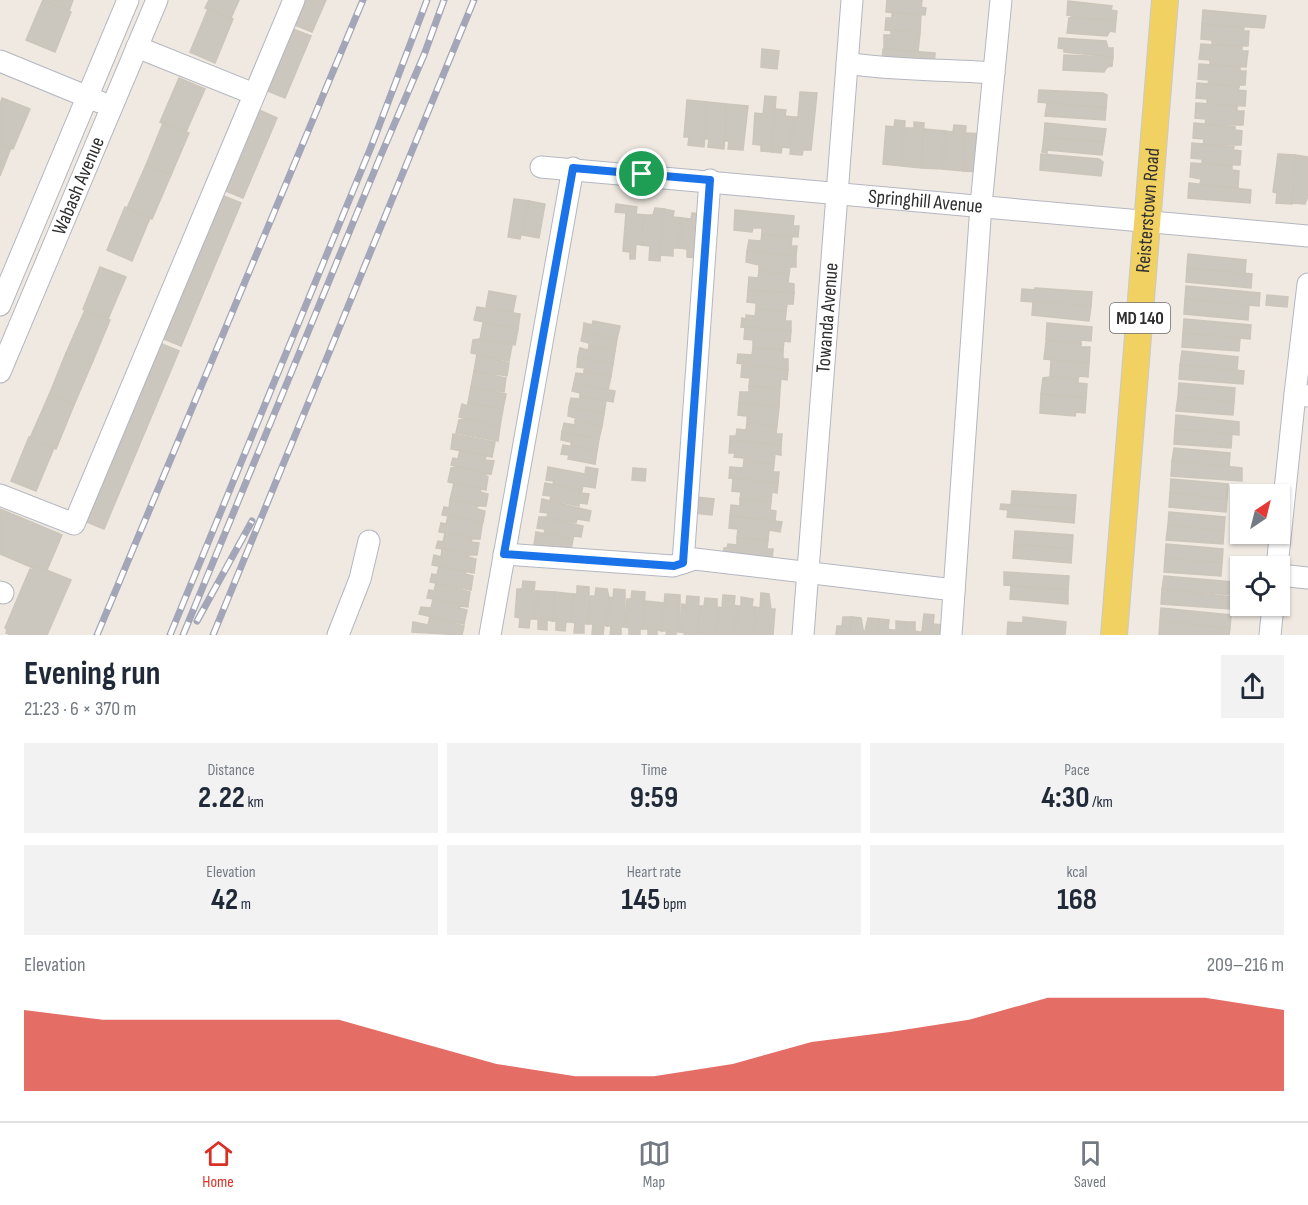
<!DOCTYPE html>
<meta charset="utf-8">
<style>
:root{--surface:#fff;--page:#f2f2f3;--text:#1f2937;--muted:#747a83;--line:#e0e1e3;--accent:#d93025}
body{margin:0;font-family:"Sofia Sans Condensed",sans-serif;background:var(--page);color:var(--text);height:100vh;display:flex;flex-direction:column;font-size:22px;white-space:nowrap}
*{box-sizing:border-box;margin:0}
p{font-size:20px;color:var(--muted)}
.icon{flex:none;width:33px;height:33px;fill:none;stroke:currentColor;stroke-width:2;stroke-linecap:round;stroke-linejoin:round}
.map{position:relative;height:635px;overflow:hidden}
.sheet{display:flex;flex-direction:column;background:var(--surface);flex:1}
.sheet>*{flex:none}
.needle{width:39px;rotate:35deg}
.controls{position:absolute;left:1230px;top:484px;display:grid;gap:12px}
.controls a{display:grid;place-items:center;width:60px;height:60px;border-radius:0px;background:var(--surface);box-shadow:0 2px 4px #0004;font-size:30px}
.pin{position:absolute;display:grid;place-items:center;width:51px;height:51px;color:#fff;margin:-26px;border:3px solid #fff;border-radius:50%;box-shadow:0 2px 6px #0007}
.round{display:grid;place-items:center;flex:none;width:63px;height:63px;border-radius:0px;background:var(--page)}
.summary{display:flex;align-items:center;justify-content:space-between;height:102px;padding:0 24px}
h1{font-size:33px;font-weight:700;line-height:45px}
.stats{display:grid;grid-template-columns:repeat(3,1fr);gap:9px;height:102px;padding:6px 24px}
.stats div{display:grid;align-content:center;border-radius:0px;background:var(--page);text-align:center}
.stats b{font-size:30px;font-weight:700}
.stats small{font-size:16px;font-weight:400}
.stats p{font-size:16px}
.chart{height:168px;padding:12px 24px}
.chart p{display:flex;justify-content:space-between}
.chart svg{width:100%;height:108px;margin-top:6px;fill:var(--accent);opacity:.7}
.tab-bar{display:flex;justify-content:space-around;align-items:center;height:84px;border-top:2px solid var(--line);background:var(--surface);font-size:16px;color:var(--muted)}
.tab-bar a{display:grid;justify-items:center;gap:3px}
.tab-bar .current{color:var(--accent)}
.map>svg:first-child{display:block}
</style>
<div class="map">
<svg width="1308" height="635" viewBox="0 0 1308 635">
<rect width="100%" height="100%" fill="#efe9e1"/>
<!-- building -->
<g fill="#cbc7bf" stroke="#cbc5ba" stroke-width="1.5">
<polygon points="43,0 71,12 55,52 26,40"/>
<polygon points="43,0 73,0 69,11"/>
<polygon points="209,0 239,0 231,18 205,8"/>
<polygon points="306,0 326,0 312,32 295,25"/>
<polygon points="887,0 922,0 921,7 926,8 925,15 886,12"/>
<polygon points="1068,1 1112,6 1111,10 1117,11 1116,20 1069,18 1075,16 1067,15"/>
<polygon points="208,9 233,19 215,63 190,52"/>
<polygon points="1203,10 1266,16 1264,28 1202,24"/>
<polygon points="892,13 921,15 920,33 885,30 886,18 892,18"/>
<polygon points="1069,18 1116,20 1115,32 1110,31 1107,36 1067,33"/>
<polygon points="1202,24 1244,28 1243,31 1249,31 1248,46 1212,45 1212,40 1201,39"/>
<polygon points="293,29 311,36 285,98 268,91"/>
<polygon points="891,30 920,33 918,52 884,48 884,35 891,35"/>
<polygon points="1059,38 1106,41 1108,48 1113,48 1113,57 1064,52 1064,49 1058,48"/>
<polygon points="1201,44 1242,47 1242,51 1248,51 1246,67 1210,65 1210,60 1199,59"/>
<polygon points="762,49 779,51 777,69 761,67"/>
<polygon points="883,49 935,53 934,66 882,62"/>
<polygon points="1064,55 1113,57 1112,66 1107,67 1104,72 1063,70"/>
<polygon points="1199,64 1240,67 1240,71 1246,71 1245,85 1239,85 1239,87 1208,84 1209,80 1198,79"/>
<polygon points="179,78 205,89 186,132 160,122"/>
<polygon points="1197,83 1239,87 1238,90 1246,91 1245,106 1207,104 1207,99 1196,98"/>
<polygon points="1039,90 1103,93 1107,95 1106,108 1038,102"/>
<polygon points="800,92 817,93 811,150 803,150 802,155 790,154 793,117 798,117"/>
<polygon points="765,96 776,97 772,152 761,151 761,145 753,144 755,113 763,114"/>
<polygon points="2,98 30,109 13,149 0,143 0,104"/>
<polygon points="687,100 707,102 704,147 688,145 689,137 684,137"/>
<polygon points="707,102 726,104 724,149 708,147 709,139 704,139"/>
<polygon points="1047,103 1106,108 1105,120 1045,116"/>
<polygon points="1196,103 1237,106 1237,111 1244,111 1243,125 1205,125 1206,119 1195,118"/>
<polygon points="726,104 748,106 743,150 728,149 729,141 725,141"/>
<polygon points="775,109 786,110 785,116 793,117 790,148 782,147 781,153 772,152"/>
<polygon points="259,110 277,118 243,198 226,191"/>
<polygon points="895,120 905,121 902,166 883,164 886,126 894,127"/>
<polygon points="914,122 924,123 922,168 902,166 904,128 914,128"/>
<polygon points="163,123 189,133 171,175 146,165"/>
<polygon points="1045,123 1106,129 1104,142 1044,137"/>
<polygon points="1194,123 1235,127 1235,130 1242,131 1241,145 1203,145 1204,139 1193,138"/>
<polygon points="954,125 966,126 963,171 943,169 945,131 953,132"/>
<polygon points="924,129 945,131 943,169 922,168"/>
<polygon points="965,133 985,134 983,172 963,171"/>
<polygon points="1044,137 1104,142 1102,155 1047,150 1047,153 1042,152"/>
<polygon points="0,143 11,148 0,176"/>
<polygon points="1192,143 1234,147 1233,150 1241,151 1240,165 1202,164 1202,159 1191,158"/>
<polygon points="1041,154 1099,159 1103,162 1101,176 1040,170"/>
<polygon points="1278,154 1295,155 1292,204 1276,203 1277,193 1273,192"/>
<polygon points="1295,155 1308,157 1308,196 1305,204 1292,203"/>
<polygon points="1191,163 1232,166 1232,170 1239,171 1238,188 1200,184 1201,179 1190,177"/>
<polygon points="146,165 171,175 152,219 127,208"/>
<polygon points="1189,183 1251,190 1250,203 1188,198"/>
<polygon points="224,196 241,203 181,346 164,339"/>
<polygon points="514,199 529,201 520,239 508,237"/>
<polygon points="529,201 545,204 539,238 522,235"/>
<polygon points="616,204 637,207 636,214 644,215 642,245 636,244 635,259 630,259 630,252 623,251 626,213 615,212"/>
<polygon points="125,207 150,218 132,261 107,250"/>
<polygon points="655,208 664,209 660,261 649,260 650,246 642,245 644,215 653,215"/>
<polygon points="664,209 674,211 673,217 682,218 679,248 673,248 673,256 660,255"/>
<polygon points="735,210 794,216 793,226 799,226 798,237 762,234 762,228 753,228 752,232 734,230"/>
<polygon points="692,213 702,214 699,258 687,257 687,249 679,248 682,218 691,219"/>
<polygon points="762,234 792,237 791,246 797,246 796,256 747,251 749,240 761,241"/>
<polygon points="747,251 796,256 796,267 790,267 789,274 759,271 759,265 746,262"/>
<polygon points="1188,254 1246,260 1245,273 1187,268"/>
<polygon points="100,267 126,277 108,319 83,309"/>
<polygon points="1187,268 1252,274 1251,288 1186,282"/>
<polygon points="759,271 789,274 788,283 794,284 794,293 748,290 749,277 758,278"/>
<polygon points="1186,286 1260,293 1259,306 1185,299"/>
<polygon points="1035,288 1092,292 1091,306 1021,301 1022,289 1035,290"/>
<polygon points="748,290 794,293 793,304 787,304 786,312 756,309 756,303 747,302"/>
<polygon points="489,291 516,296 513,312 486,307"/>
<polygon points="1267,295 1288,297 1287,307 1266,305"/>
<polygon points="1185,299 1249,305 1248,320 1184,314"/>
<polygon points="1033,302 1091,306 1089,321 1032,315"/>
<polygon points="477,307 520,314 518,329 474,320"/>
<polygon points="756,309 786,312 785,321 791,321 791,331 741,327 742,318 746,319 746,315 755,316"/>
<polygon points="85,310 110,320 92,363 66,353"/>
<polygon points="1184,319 1251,325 1250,339 1183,333"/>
<polygon points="593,321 620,326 617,339 583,332 584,323 592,325"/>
<polygon points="483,323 518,329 515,345 480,339"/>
<polygon points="1047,323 1092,327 1091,341 1081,340 1081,344 1046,340"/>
<polygon points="745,327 791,331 790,342 784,341 783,350 753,348 753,340 744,339"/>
<polygon points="583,332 617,339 615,351 589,346 589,343 581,341"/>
<polygon points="1183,333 1240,338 1239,351 1182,347"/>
<polygon points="480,339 512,345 509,361 471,353 473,340"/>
<polygon points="1053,341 1081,344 1081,347 1090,347 1089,363 1044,359 1046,342"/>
<polygon points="162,344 179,351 104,529 87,522"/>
<polygon points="589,346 615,351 613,364 578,357 580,348 588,350"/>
<polygon points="753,348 783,350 783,359 788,359 788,370 737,363 738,354 752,355"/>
<polygon points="1182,351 1238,357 1237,370 1180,365"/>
<polygon points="66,353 92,363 74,405 49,395"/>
<polygon points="477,354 509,363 507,376 474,371"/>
<polygon points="578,357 613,364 611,376 584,371 585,368 577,367"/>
<polygon points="1051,360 1089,363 1088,377 1079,376 1078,379 1050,377"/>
<polygon points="742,365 788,370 787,380 781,379 780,388 749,386 750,378 741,377"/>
<polygon points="1180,365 1244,371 1243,384 1179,379"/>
<polygon points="474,371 506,378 504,392 471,387"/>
<polygon points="584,371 611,376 608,390 574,383 576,373 584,374"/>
<polygon points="1050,377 1078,379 1078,383 1087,384 1086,398 1041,394 1043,378"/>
<polygon points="574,383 615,391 613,402 580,396 580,393 572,391"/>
<polygon points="1179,383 1235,388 1234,402 1178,397"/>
<polygon points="749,386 780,388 779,407 739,403 740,392 749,392"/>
<polygon points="471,387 506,394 503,409 468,403"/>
<polygon points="1041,394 1086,398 1085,413 1076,412 1075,416 1040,413"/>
<polygon points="49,395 74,405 56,449 30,438"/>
<polygon points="580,396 606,401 604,414 569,407 571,398 579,399"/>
<polygon points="1178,397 1234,402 1233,415 1176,411"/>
<polygon points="468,403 503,409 500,426 459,417 462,404 468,406"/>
<polygon points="739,403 779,407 777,426 747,423 747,416 738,415"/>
<polygon points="569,407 604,414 602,426 575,421 576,418 568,416"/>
<polygon points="1176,415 1239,422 1239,435 1175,429"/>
<polygon points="465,419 500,426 498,441 456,433 459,420"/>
<polygon points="575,421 602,426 599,439 562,432 564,423 575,425"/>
<polygon points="747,423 777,426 776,434 782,434 781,445 730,440 730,436 736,436 737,429 746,430"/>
<polygon points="1175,429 1232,434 1231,448 1174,444"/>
<polygon points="562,432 599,439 597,451 571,446 571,442 561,440"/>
<polygon points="453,434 495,442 492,457 451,449"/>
<polygon points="29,437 54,448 36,491 11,481"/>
<polygon points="730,440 781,445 781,455 775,454 774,464 744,461 744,458 734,457 735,453 729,453"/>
<polygon points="563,445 597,451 595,464 568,459 569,455 561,454"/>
<polygon points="1174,448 1230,453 1229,467 1172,461"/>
<polygon points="460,450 486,456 485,460 494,461 491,474 451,465 453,458 458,459"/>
<polygon points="744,461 774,464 773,472 779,472 778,483 729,478 730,467 743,468"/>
<polygon points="1172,461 1242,468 1242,481 1171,476"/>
<polygon points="457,467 491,474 483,474 488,477 486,490 448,482 451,468"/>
<polygon points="548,467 585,474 586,467 598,469 595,488 583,486 582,490 553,484 554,481 546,480"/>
<polygon points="633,468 646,469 645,481 632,480"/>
<polygon points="733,478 778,483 777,493 772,492 771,502 740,499 741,492 732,491"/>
<polygon points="1171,479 1228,484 1227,499 1170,493"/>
<polygon points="454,483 481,489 480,492 488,494 486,506 450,500"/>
<polygon points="545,483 582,490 581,493 589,494 587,504 579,503 579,506 550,500 551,496 543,495"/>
<polygon points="1012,491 1076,495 1075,509 1011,504"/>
<polygon points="1170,493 1227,499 1226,512 1169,507"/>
<polygon points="696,497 714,499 712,515 694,513"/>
<polygon points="542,499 591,511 589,521 577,519 576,523 539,517 547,517 548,513 540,512"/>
<polygon points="740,499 771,502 770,510 776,511 775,521 730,516 731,505 740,506"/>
<polygon points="450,500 486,506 477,506 477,509 485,511 483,522 442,515 444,507 449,508"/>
<polygon points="1001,504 1075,509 1074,523 1007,517 1008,510 1000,509"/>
<polygon points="0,509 62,535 47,570 34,565 33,568 0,554"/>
<polygon points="1169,512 1225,517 1224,531 1168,525"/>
<polygon points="448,516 483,522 482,525 474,523 482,526 480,539 439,532 441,523 446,524"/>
<polygon points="730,516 782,522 780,532 769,530 768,540 737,538 738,529 729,528"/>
<polygon points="539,517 583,526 581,537 574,536 573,539 544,534 545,529 537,528"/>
<polygon points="1168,525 1224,531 1223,544 1166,540"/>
<polygon points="1015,531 1073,535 1072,549 1014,544"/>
<polygon points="536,532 573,539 570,555 541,550 542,546 534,545"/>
<polygon points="445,533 480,539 472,539 471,542 479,543 477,555 436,548 438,541 443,542"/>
<polygon points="737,538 768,540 767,549 773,549 772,561 723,555 724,548 727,548 728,544 737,545"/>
<polygon points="1014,544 1072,549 1071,563 1013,558"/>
<polygon points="1166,544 1223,549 1222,563 1165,558"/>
<polygon points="442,549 477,555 469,555 468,557 476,559 474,573 432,565 434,555 441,557"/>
<polygon points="1165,558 1222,563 1221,576 1164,572"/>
<polygon points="34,565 71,580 47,635 11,635 6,633 7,629 5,628 30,569 32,570"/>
<polygon points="439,566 466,572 465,574 473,576 471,590 430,582 432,574 437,575"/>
<polygon points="1004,572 1069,576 1068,590 1004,585"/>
<polygon points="1164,576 1233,582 1232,595 1162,589"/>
<polygon points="523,581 535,582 534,591 537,591 535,619 530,619 529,628 519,627 520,618 515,617 517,589 522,589"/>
<polygon points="436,583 470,592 468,605 427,598 429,590 434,591"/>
<polygon points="577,586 589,587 589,624 584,624 584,633 574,633 575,623 571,622 573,594 577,594"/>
<polygon points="1011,586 1068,590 1068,604 1010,599"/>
<polygon points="596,588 607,589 609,597 607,626 604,625 603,635 592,634 593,624 589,624 590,596 595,596"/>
<polygon points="614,589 625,590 625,627 621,627 621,635 610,635 611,626 607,626 609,597 613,598"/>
<polygon points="1162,589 1232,597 1231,609 1161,604"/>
<polygon points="537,591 555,592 553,621 547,620 547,630 538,629 538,619 535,619"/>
<polygon points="632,591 645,592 643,629 640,629 640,635 629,635 629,628 625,627 627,599 631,599"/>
<polygon points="555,592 573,594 571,622 566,622 565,631 556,630 556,621 553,621"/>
<polygon points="761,593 769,594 771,609 775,609 773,635 754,635 755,607 760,608"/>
<polygon points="665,594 680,595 680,632 676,632 676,635 666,635 667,631 662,631"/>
<polygon points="723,595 735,596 734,605 737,606 735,635 717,635 718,607 722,608"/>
<polygon points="687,596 699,597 698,634 684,635 685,633 680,632 682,604 686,605"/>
<polygon points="741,597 753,599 752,607 755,607 754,635 735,635 737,606 741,606"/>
<polygon points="705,598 717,599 717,635 698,634 700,606 704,606"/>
<polygon points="433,599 468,605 468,607 460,606 459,608 467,610 464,624 419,614 421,607 431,608"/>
<polygon points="645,601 664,603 662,631 657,630 657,635 648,635 648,629 643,629"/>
<polygon points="1161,608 1231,615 1230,628 1160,621"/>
<polygon points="924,614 934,615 932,635 918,635 919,632 922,632"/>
<polygon points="430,616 464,626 462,635 412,632 413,622 428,625"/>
<polygon points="843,617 852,617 850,635 836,635 837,626 842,626"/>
<polygon points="852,617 861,618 864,635 850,635"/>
<polygon points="1023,617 1066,622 1065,635 1007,635 1008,622 1023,623"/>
<polygon points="868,618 879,619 878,635 864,635"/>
<polygon points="879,619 889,620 888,629 891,630 891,635 878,635"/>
<polygon points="896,621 906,622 905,635 891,635 891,630 896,630"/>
<polygon points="1160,621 1230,629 1229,635 1159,635"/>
<polygon points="906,622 915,622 915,631 919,632 918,635 905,635"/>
<polygon points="933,624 943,625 945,635 932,635"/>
</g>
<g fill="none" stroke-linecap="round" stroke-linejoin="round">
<defs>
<g id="minor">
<polyline points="137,47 254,94"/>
<polyline points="0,61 100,102"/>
<path d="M847,63C895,71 945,69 994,73"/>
<path id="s1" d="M541,167L1308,236"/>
<polyline points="0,305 128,0"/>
<path id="s2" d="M0,372L157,0"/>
<polyline points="1295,394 1308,284"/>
<polyline points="0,495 74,524 294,0"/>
<polyline points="504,554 673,566 695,559 954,590"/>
<polyline points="683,563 710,180"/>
<polyline points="1277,567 1295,394 1308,396"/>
<polyline points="1280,575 1308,578"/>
<polyline points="0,592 3,593"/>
<polyline points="338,635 360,579 369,541"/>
<polyline points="490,635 573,168"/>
<path id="s3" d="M803,635L852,0"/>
<polyline points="951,635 981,205 1001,0"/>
<polyline points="1270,635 1273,606"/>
</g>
<g id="major">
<path id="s4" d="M1114,635L1165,0"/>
</g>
</defs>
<!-- minor casing -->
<use href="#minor" stroke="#b4b7c1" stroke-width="23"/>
<!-- major casing -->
<use href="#major" stroke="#c9c9c9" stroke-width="28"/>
<!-- minor -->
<use href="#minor" stroke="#fff" stroke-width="21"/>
<!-- major -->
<use href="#major" stroke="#f2d163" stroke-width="26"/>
<defs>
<g id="rail">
<polyline points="197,621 252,521"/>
<polyline points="97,635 363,0"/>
<polyline points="170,635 371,147 427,0"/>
<polyline points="183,635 381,155 424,55 444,0"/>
<polyline points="213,635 474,0"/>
</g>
</defs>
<!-- rail casing -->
<use href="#rail" stroke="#a3a6b8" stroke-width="7"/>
<!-- rail -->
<use href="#rail" stroke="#fff" stroke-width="4.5" stroke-dasharray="14" stroke-linecap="butt"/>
</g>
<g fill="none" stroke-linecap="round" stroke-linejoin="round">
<defs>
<polygon id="route" points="573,168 710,180 683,563 674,566 504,554"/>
</defs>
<!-- route casing -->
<use href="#route" stroke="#fff" stroke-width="12"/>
<!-- route -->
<use href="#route" stroke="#1a73e8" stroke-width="8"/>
</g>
<g text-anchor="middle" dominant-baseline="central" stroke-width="4.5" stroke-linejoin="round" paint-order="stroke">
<!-- shield labels -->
<rect fill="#fff" stroke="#6d6d6d" stroke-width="1.5" x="1110" y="303" width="60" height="30" rx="4.5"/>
<g font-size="18" font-weight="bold" fill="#2e2e2e">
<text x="1140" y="318">MD 140</text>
</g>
<!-- street labels -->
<g font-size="20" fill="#2e2e2e" stroke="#fff">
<text stroke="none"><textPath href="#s2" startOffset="202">Wabash Avenue</textPath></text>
<text stroke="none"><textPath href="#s1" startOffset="386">Springhill Avenue</textPath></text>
<text stroke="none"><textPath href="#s4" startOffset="426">Reisterstown Road</textPath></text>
<text stroke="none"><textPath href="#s3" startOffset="318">Towanda Avenue</textPath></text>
</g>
</g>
</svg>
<div class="controls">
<a><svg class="needle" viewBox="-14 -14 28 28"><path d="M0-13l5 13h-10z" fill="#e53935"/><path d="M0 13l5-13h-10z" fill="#747a83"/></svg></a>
<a><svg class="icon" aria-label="locate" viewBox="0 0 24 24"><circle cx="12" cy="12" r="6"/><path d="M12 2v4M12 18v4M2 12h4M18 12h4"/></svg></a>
</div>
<div class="pin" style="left:642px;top:174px;background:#1e9e55"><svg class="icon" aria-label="arrive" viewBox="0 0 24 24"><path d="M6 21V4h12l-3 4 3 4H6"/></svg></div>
</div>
<section class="sheet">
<div class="summary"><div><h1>Evening run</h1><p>21:23 · 6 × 370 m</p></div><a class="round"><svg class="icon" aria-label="share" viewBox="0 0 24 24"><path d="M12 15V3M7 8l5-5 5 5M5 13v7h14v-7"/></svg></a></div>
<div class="stats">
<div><p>Distance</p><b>2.22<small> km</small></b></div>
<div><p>Time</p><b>9:59</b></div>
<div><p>Pace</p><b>4:30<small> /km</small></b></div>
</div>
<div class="stats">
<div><p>Elevation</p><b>42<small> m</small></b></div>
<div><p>Heart rate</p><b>145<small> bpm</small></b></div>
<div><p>kcal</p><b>168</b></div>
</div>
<div class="chart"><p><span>Elevation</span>209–216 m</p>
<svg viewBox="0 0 160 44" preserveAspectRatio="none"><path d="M0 44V11L10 15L20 15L30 15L40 15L50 24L60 33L70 38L80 38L90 33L100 24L110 20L120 15L130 6L140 6L150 6L160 11V44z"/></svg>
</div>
</section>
<nav class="tab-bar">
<a class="current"><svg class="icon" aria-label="home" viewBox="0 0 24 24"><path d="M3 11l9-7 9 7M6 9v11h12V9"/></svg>Home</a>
<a><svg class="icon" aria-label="map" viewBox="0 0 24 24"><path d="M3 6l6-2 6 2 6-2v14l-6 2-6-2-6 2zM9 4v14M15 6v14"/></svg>Map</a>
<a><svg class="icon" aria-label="saved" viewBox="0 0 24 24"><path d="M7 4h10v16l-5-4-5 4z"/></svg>Saved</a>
</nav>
